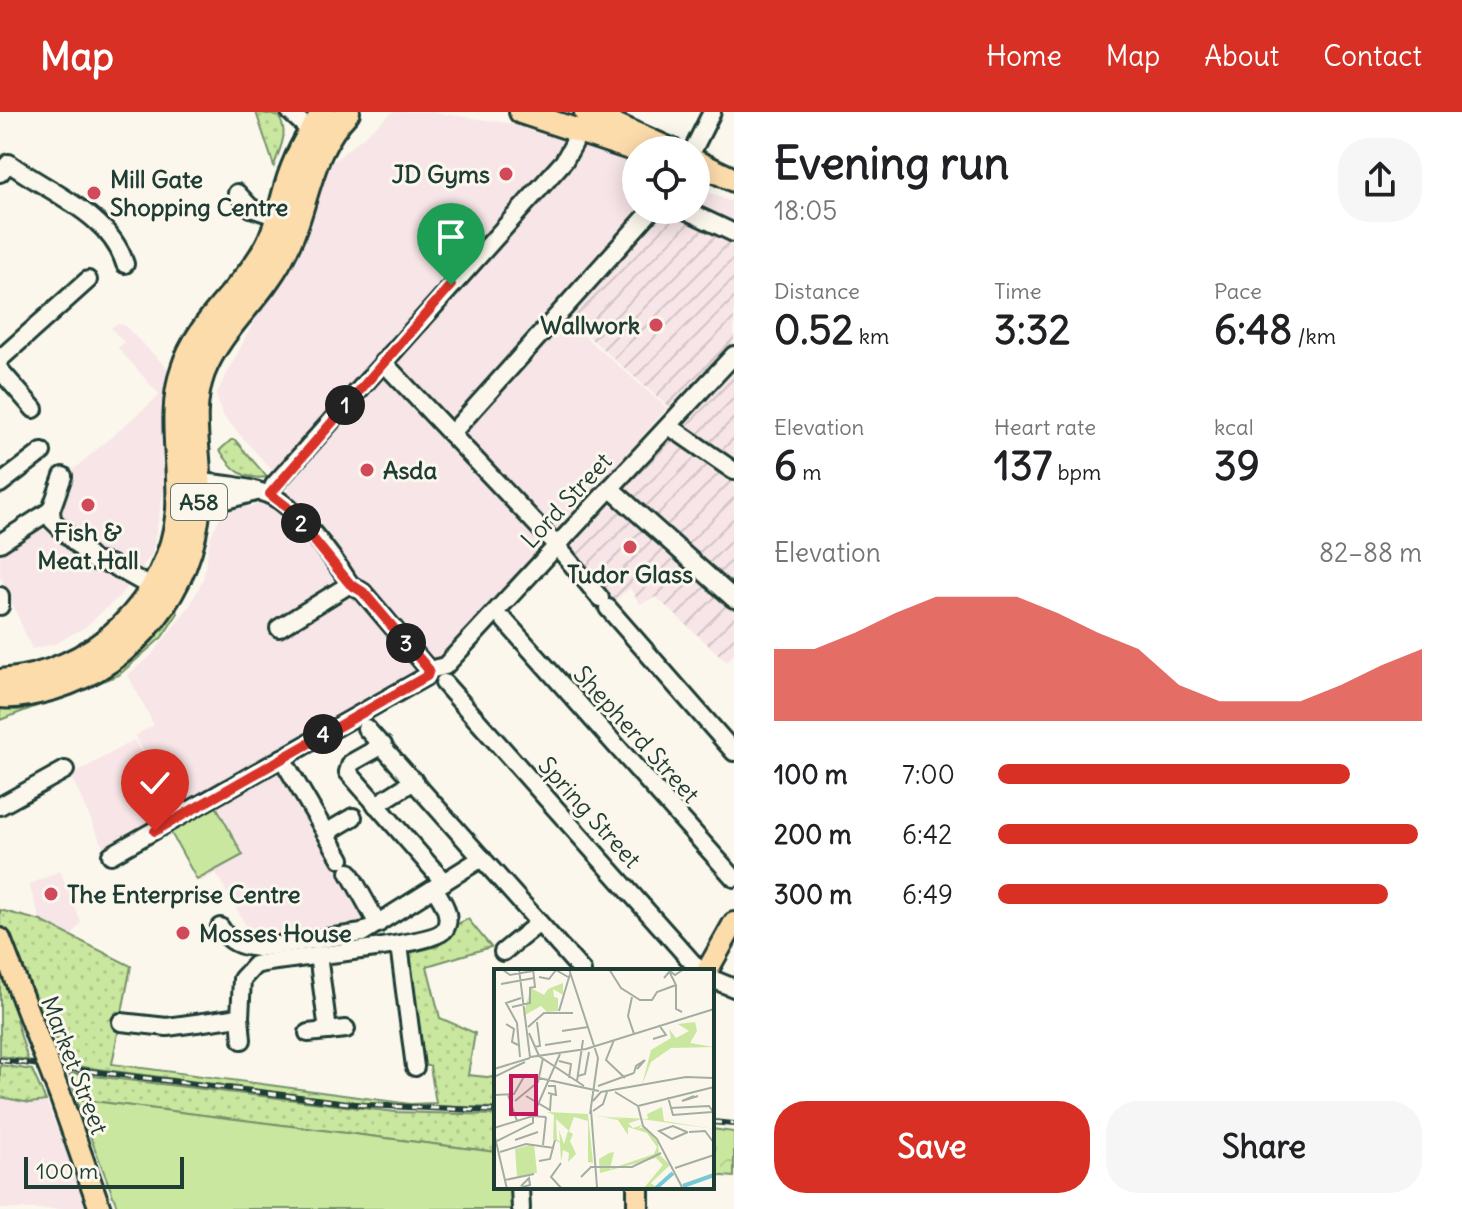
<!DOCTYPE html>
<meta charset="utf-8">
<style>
:root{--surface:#fff;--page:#f6f6f6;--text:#202124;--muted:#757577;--accent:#d93025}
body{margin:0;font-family:Delius,sans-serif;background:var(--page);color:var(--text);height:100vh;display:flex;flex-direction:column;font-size:30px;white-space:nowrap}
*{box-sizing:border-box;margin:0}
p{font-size:26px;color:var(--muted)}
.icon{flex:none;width:44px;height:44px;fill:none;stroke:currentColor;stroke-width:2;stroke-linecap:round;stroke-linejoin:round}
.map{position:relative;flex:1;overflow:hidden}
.panel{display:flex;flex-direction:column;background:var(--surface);width:728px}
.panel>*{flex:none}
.fabs{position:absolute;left:622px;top:24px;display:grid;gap:16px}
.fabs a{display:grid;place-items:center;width:88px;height:88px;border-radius:50%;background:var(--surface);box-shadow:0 4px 20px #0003;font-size:40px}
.scale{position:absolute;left:24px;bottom:20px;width:160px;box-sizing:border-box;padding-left:8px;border:4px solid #1f3d34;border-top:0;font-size:22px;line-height:28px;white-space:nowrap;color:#1f3d34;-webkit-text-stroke:6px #fbf7ec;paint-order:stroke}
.pin{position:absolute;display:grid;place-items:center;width:68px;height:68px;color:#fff;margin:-82px -34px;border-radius:50% 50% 50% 0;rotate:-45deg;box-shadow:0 0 8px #0007}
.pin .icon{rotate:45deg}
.km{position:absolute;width:40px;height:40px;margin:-20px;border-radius:50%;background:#222;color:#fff;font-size:22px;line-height:40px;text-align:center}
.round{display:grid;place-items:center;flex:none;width:84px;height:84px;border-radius:32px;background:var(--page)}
.head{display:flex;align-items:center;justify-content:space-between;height:136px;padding:0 40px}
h1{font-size:44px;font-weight:700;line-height:60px}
.metrics{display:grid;grid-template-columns:repeat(3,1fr);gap:12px;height:136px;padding:8px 40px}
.metrics div{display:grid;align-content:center}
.metrics b{font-size:40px;font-weight:700}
.metrics small{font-size:22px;font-weight:400}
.metrics p{font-size:22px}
.chart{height:224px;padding:16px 40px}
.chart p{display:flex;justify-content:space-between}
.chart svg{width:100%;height:144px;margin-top:8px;fill:var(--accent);opacity:.7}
.action{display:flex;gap:16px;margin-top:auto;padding:16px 40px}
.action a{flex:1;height:92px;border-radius:32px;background:var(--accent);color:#fff;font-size:32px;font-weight:700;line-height:92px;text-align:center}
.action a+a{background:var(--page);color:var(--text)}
ul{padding:0 40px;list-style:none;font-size:26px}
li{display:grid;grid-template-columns:128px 96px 1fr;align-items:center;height:60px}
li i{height:20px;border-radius:10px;background:var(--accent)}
header{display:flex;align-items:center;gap:48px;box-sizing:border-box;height:112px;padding:0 40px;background:var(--accent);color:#fff}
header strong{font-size:38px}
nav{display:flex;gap:44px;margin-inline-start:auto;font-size:28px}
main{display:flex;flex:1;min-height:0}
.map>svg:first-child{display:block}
</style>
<header>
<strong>Map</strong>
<nav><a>Home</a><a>Map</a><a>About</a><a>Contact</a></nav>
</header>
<main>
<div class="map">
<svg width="734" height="1097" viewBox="0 0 734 1097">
<defs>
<pattern id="industrial-furrows" width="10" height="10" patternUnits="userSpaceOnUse" patternTransform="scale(2)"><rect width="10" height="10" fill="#f7e5e7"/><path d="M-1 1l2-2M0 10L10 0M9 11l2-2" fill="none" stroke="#d3c5c7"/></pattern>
<pattern id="green-dots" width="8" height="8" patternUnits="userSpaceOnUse" patternTransform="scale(2)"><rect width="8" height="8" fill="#cae79f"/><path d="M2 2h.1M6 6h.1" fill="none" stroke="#adc78a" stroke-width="1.8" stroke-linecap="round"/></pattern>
<pattern id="forest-crowns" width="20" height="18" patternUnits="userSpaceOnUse" patternTransform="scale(2)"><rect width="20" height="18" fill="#cae79f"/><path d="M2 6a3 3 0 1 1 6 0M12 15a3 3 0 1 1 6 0" fill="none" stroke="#adc78a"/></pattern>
</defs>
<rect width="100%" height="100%" fill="#fbf7ec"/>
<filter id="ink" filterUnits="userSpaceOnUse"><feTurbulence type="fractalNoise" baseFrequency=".0125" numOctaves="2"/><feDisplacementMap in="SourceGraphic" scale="16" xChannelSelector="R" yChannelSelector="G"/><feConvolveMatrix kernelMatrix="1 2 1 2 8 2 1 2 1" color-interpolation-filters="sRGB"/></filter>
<g filter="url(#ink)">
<!-- built -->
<g fill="#f7e5e7">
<polygon points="393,0 430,0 528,14 636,49 636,98 639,98 553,197 667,296 446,547 176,696 135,624 154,613 128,563 151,544 191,492 203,467 211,423 225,396 251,395 290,378 224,305 216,283 265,188 299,139 326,56"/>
<polygon points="696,75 734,91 734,114 696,96"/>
<polygon points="117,212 124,213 170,259 164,377 152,442 119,485 85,515 55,532 32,537 0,463 0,422 34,401 65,365 160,283 118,236 124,230 111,216"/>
<polygon points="134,628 176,699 105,739 71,664"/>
<polygon points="280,659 367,809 365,818 256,831 216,761 200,770 172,722"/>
<polygon points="60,759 81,810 72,824 41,809 29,773"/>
<polygon points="67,953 361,991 496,996 496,1003 76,987"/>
<polygon points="0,985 30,991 46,989 90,1097 0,1097"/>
</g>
<!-- industrial -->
<polygon fill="url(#industrial-furrows)" points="661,98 676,98 734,125 734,542 727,550 656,485 640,492 630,476 614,488 609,487 564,432 680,305 564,203"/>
<!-- green -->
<g fill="url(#green-dots)" stroke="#74926a" stroke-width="2">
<path d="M256,0L278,4C290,21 280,35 274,54Z"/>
<path d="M231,328H235L267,365C244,369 231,357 220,338Z"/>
<path d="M173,493L178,501L162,525L119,563L0,608V594C7,595 11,599 17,598C71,594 132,527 173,493Z"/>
<polygon points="0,798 41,809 131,854 112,952 410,992 436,991 430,954 420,954 406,842 438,834 455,813 468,807 491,835 427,854 440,906 475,921 468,963 496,966 496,996 361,991 67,953 62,936 46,911 16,908 28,948 0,944"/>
<polygon points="0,953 32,958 46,989 30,991 0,985"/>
<polygon points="69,961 395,1000 496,1003 496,1040 76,987"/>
</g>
<!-- forest -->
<polygon fill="url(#forest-crowns)" stroke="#74926a" stroke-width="2" points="712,1017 734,1020 734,1065 712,1063"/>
<!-- pitch -->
<g fill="#cae79f" stroke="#74926a" stroke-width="2">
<polygon points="216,694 243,743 197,768 170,719"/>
<polygon points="76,987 496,1040 496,1075 514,1075 515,1097 118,1097"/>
</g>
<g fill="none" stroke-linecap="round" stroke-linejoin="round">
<defs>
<g id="minor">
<polyline points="290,0 318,26"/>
<polyline points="693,38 712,0"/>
<path d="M0,61L9,51C48,80 110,102 125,152"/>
<polyline points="237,81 251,96 287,108"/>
<polyline points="685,98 734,121"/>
<polyline points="0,247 88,168"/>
<polyline points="383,250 556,433 600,486"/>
<polyline points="0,258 34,297"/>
<polyline points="669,314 734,359"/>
<polyline points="451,322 652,98"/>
<polyline points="63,364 51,398 52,408 94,449 110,452 144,471"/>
<path d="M200,370C223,372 245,374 267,382C294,391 335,448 350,472L363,480L429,558"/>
<polyline points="0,372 42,340"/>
<polyline points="610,376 734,487"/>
<polyline points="270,382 274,373 564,49 574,31 575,17"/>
<polyline points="199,395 256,380"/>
<polyline points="0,431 51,398"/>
<polyline points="0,484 0,494"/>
<polyline points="608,496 734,640"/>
<polyline points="505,509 734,766"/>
<polyline points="279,516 350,472"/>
<polyline points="429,558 445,554 734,243"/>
<polyline points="444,571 700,859"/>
<polyline points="366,616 582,859"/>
<polyline points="383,633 351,651 348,660 444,770"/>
<polyline points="282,646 341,747"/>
<polyline points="376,693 414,669"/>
<polyline points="0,694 65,658"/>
<polyline points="326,721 353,705"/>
<polyline points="111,743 427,564 429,558"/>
<polyline points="349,760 378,812"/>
<path d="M220,815C230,831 240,834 258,836L362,821L482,746"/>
<polyline points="399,833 415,955"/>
<polyline points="503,840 539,811"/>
<polyline points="318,843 328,919"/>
<polyline points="712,867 734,876"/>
<polyline points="240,905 242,928"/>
<path d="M121,910L167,915L240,905L242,867L255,853C284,845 434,835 445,817C453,803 441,787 434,776"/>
<polyline points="308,921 346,917"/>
<polyline points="520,1075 521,1097"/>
</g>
<g id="major">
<polyline points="0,827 42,937"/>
<polyline points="707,859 734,811"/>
<polyline points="60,983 100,1097"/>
<polyline points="638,1075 638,1097"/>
</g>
<g id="highway">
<polyline points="521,0 636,38"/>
<polyline points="586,0 671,38"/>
<polyline points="696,50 734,68"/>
<path d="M0,569C92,563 170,489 178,398C181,352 168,305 182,259C197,208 243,179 267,133C277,115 280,95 286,75C294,47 306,24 324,0"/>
<path d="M0,584C17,586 37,581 54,576C135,551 191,478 199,393C203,349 187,305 203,261C220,217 259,188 281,147C310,96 305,45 348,0"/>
</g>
</defs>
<!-- minor casing -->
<use href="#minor" stroke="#1f3d34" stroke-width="22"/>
<!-- major casing -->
<use href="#major" stroke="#1f3d34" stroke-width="26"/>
<!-- highway casing -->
<use href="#highway" stroke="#1f3d34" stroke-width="28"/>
<!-- minor -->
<use href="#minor" stroke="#fbf7ec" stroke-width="16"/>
<!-- major -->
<use href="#major" stroke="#fddcac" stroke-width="20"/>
<!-- highway -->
<use href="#highway" stroke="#fddcac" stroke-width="22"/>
<defs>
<g id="rail">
<polyline points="0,948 364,993 496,999"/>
<polyline points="712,1010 734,1012"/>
</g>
</defs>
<!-- rail casing -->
<use href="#rail" stroke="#1f3d34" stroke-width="6"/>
<!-- rail -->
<use href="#rail" stroke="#fbf7ec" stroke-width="3" stroke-dasharray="9" stroke-linecap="butt"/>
<defs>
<polyline id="major-bridge" points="42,937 60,983"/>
</defs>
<!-- major-bridge casing -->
<use href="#major-bridge" stroke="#1f3d34" stroke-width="26" stroke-linecap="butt"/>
<!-- major-bridge -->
<use href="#major-bridge" stroke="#fddcac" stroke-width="20"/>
</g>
</g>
<g fill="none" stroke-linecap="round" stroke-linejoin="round" filter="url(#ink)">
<defs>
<polyline id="route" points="155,719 427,564 429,558 363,480 350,472 287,395 270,382 451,173"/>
</defs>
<!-- route casing -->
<use href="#route" stroke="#fff" stroke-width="16"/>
<!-- route -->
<use href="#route" stroke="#d93025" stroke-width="10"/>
</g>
<!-- markers -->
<g fill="#d1495b" stroke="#fbf7ec" stroke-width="3">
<circle cx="506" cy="62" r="8"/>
<circle cx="94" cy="81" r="8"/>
<circle cx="656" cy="213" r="8"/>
<circle cx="367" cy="358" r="8"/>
<circle cx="88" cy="393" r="8"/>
<circle cx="630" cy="435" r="8"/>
<circle cx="51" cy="782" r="8"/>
<circle cx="183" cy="821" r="8"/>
</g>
<g text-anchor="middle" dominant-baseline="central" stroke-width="6" stroke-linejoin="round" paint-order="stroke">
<!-- shield labels -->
<rect fill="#fbf7ec" stroke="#61756b" stroke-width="2" x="171" y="372" width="56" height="36" rx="6"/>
<g font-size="22" font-weight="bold" fill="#1f3d34">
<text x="199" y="390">A58</text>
</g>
<!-- poi labels -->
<g font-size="24" font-weight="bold" fill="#1f3d34" stroke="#fbf7ec" text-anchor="start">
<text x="490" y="62" text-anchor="end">JD Gyms</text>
<text x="110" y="67">Mill Gate<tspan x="110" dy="28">Shopping Centre</tspan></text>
<text x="640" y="213" text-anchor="end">Wallwork</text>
<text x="383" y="358">Asda</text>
<text x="88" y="420" text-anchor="middle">Fish &amp;<tspan x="88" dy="28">Meat Hall</tspan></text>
<text x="630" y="462" text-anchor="middle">Tudor Glass</text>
<text x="67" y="782">The Enterprise Centre</text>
<text x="199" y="821">Mosses House</text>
</g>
<!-- street labels -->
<g font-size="24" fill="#1f3d34" stroke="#fbf7ec">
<text transform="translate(566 388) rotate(-47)">Lord Street</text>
<text transform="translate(637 622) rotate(48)">Shepherd Street</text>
<text transform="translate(590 700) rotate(48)">Spring Street</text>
<text transform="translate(75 953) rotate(69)">Market Street</text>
</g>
</g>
<!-- overview -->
<g transform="translate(494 857)">
<rect width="220" height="220" fill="#fbf7ec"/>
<path d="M69,14V26L59,20L60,28L53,26L64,29V42L53,43L47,37L29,47L37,19L50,26L54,20ZM168,138L170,152L220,160L147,150L133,155L130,150L100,147L154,150L153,145ZM53,143L94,145L99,194L94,193V152L80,148L75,162L62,150L63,170L66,173L65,161L70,175L74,162L79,165L76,172L82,185L74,193L75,184L69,181L67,193L66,174L59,170L60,146Z" fill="#cae79f"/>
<path d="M201,53L203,62L196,74L220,78L177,79L157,93L148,116L157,81L177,69L175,60L182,69L195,62L184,55ZM110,149L130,150L139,159L148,156L144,160L150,158L164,173L165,185L176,196L157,214L162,218L149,220L169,196L162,189L106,204L105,190L115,184L120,183L116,200L160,185L163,178L153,164L134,158V166L124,151Z" fill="#cae79f"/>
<path d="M40,175L43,204L23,208L21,180Z" fill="#cae79f"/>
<path fill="none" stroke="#78c8d3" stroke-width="4" d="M189,217L220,206M161,220L179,204"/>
<path fill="none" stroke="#a3ada2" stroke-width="2" d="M25,0L36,88L92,80L220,40M75,0L104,89L96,145M115,0L127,19L146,31H158L163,23L182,16M174,0L182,16V40L188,43M9,1L16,6L39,2M45,8L55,10L62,1L74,8M170,9L176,2L181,6L190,0M7,15L40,9M35,19L41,18L39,0M138,28L134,47L140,65M18,38L36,34V19M65,42L76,5M12,55L20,60L18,73L24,76M34,58L50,44H79M68,62L94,58M35,64L45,87L90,117M159,70L172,66L165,56M120,71L112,91L131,109M51,76L77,72M40,78L46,77L43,53M26,88L23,54L12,34L27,29M65,92L77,95L75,109M0,100L36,89M140,104L142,97L151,91L143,100M84,107L91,105L95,83M0,108L31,93M83,112L89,71M104,117L140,104M121,123L144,137M54,124L62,126L61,117H54M0,126L20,125L31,106L105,122M14,126L23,152M32,127L56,141L57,126M200,127L188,132L204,127M174,128L179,146L218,143M21,132L44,113L49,89M99,132L107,123L192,108L220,109M144,137L149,157L163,170L189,220M144,137L220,118M176,139L215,137L220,144M97,141L103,218M99,142L109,135L113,123M0,159L39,147L66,85M193,163L179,157L165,162L178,170L194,163M195,163L211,162L220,174M0,164L13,220M21,171L44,163M3,172L39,154V147L52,148M49,176L52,148M6,183L32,175L60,179M45,192L56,190L61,171M67,194L57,208L68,220M181,199L220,186M87,208L97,198H138L167,184M11,211L40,205M21,220L36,216L35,209L27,217"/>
<path fill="#c2185b" fill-opacity="0.15" stroke="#c2185b" stroke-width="4" d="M17,107H42V145H17Z"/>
<rect width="220" height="220" fill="none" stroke="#1f3d34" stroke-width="4"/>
</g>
</svg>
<div class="fabs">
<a><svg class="icon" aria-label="locate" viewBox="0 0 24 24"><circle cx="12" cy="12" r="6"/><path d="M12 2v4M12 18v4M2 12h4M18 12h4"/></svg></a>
</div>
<div class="scale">100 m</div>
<div class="pin" style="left:451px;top:173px;background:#1e9e55"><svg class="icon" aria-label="arrive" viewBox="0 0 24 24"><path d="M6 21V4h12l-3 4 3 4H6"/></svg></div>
<div class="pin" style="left:155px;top:719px;background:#d93025"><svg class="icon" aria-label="check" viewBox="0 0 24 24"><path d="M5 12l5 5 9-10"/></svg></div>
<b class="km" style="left:345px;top:293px">1</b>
<b class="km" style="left:301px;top:411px">2</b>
<b class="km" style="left:406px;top:531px">3</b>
<b class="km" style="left:323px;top:622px">4</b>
</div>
<section class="panel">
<div class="head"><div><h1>Evening run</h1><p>18:05</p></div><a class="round"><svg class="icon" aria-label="share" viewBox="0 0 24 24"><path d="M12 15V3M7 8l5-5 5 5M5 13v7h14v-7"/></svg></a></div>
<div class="metrics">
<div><p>Distance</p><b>0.52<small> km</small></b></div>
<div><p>Time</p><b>3:32</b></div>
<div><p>Pace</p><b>6:48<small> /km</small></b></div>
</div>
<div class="metrics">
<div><p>Elevation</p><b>6<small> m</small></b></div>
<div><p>Heart rate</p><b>137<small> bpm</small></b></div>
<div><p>kcal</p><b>39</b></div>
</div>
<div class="chart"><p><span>Elevation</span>82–88 m</p>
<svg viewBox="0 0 160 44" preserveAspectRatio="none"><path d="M0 44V22L10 22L20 17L30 11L40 6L50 6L60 6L70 11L80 17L90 22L100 33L110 38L120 38L130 38L140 33L150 27L160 22V44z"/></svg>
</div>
<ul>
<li><b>100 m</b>7:00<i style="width:83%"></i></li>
<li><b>200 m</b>6:42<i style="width:99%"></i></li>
<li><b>300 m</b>6:49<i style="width:92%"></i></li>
</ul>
<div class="action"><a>Save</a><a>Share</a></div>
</section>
</main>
